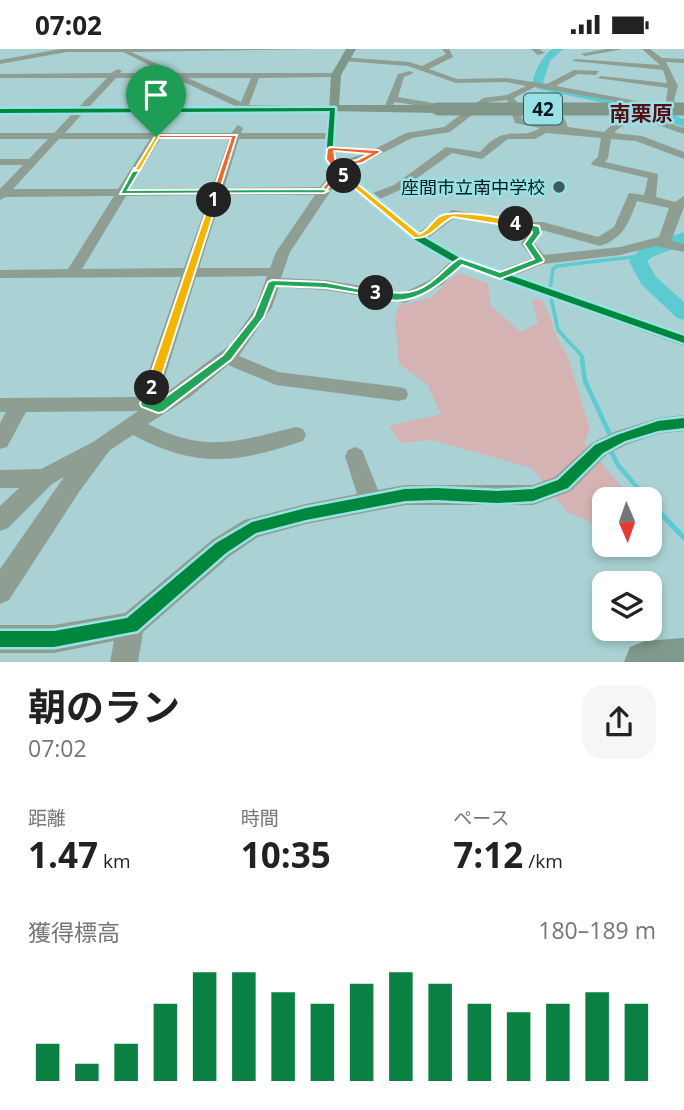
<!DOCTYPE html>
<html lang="ja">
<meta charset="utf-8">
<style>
:root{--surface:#fff;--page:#f6f6f6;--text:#222;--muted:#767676;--accent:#0b8043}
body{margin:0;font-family:"Open Sans","Noto Sans JP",sans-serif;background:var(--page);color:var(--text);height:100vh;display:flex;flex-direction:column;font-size:26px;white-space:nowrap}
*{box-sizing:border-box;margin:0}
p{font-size:23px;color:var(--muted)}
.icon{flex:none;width:38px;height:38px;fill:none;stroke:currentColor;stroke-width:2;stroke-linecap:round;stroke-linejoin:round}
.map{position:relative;height:613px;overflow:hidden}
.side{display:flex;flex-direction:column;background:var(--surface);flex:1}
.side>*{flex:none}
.needle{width:46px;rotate:178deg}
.controls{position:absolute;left:592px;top:438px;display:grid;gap:14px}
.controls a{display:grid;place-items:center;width:70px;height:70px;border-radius:14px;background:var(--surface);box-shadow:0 4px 10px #0003;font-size:35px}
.pin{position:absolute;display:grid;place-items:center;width:60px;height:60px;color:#fff;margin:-72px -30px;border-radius:50% 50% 50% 0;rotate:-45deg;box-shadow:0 0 7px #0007}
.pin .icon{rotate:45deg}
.km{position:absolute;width:35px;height:35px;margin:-18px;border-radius:50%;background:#222;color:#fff;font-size:19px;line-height:35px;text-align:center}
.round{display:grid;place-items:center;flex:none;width:74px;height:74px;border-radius:21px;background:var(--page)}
.summary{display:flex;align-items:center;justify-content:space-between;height:119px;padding:0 28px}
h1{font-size:38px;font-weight:700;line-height:52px}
.metrics{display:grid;grid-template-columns:repeat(3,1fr);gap:10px;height:119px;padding:7px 28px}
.metrics div{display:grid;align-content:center}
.metrics b{font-size:35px;font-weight:700}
.metrics small{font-size:19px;font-weight:400}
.metrics p{font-size:19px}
.chart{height:196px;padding:14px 28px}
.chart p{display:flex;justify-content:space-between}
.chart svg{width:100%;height:126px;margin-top:7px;stroke:var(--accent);stroke-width:6}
.status{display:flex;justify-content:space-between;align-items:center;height:49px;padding:0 35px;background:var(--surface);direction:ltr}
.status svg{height:19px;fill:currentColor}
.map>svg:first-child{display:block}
</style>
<div class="status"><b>07:02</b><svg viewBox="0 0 49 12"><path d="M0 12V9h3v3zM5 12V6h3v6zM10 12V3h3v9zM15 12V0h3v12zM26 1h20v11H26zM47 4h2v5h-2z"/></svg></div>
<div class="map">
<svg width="684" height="613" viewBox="0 0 684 613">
<rect width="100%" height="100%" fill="#aad2d4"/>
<!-- green -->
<polygon fill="#d5b3b3" points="458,224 488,234 490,256 521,283 538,274 532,249 543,252 561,297 567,305 590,380 584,394 623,439 626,450 604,450 604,478 568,464 532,419 432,391 400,394 389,377 441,365 427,335 399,315 395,272 398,257 430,249"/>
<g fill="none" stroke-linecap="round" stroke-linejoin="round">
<!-- stream-far2 -->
<g stroke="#5ccbd1" stroke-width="3.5">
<polyline points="550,240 553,220 557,217 641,207"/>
<polyline points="551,248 558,281 582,307 583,311"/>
</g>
<!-- stream-far1 -->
<g stroke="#5ccbd1" stroke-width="4.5">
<polyline points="582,310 585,332 611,388"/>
<polyline points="611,402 618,416 643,445"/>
</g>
<!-- stream -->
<g stroke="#5ccbd1" stroke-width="5">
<polyline points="641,443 647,450"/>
<polyline points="649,452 684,489"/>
</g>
<!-- river -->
<g fill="#5ccbd1" fill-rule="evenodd">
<path d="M552,0H563L550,12L543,33L545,35L636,54L684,70V78L633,60L538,40L532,34C536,20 541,9 552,0Z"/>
<polygon points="684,183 684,196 654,207 647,212 656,228 684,253 684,271 677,269 641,235 629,212 641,199"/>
</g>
<!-- minor -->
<g fill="#8e9e93" fill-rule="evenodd">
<path d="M60,0H315L131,3L178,24H339L336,28L259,29L249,56L336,58L335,97L375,100L406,84L444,78L483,49L507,46L526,37L507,33L456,34L408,17L344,12L341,8L409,13L422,17L446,5L442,0H449L453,8L429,20L457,30L507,29L547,35L574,21L599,22L596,26L578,25L556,37L664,57L660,60L535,38L514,49L519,56L522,70L558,76L552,64L554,57L549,51L557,43L561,46L558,51L563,56L562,64L568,78L604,83L615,73L639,67L633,62L619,59V55C633,55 639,61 651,67C661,72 673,75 684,79V85C661,78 634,62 614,84L642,87L684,103V110L636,92L611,90L608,109L605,113L658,125L656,148L675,153L684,147V158L671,192L684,195V203L656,197L620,206L543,215L515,226L684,285V297L462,217L442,236L405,254L325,241L279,238L272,258L239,307L278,323L399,338L406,340L408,345L406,350L399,352L276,336L228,316L190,348L148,375C206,405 237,392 296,378L303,380L306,386L303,392C236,414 197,420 133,386L110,401L79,443L9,551L0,555V520L64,428L52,435L8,479L0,482V457L19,439H0V421L41,420L93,393L138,362L26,363L7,398L0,400V374L6,363H0V349L140,348L181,228L0,229V221L68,220L114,147L6,148L0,151V140L23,116H0V110H29L48,90H0V84H54L73,64L0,65V59H78L107,29H0V25L111,24L118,20L122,22L120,24H165L123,3H67L0,15V11ZM116,29H175L237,58L88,59ZM188,29H251L241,53ZM507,51L515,74L540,79C519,93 507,72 480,103L446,98L394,136L373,144L343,119L363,114L412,89L450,83L489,53ZM328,63L326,84H241L243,79L238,76L231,84H65L83,64ZM546,84L601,89L598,108L591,114L592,116L648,129L644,146L629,144L614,178L598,188L543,173H526L452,161L419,183L380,150L402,140L452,104L482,110L508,90H535ZM59,90H150L118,140H13ZM160,90H229L212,139L130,140ZM239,90H326L324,110L333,122L320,138L224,139ZM335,103L364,105L337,113ZM340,128L412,191L450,213L432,230L403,244L325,231L281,229L290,203ZM210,146L184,219L82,220L126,147ZM222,146H315L276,203L270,219H199ZM637,152L669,159L659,188L620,198L544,206L535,195L542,181L600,197C624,189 629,173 637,152ZM454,169L529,181L521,195L532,209L501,221L460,207L428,189ZM267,227L256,258L230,296L158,350L196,228Z"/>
<polygon points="531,0 539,0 545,4 538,6"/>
<polygon points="605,0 623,0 585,7 581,5"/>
<polygon points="642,0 650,0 662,9 684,10 684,14 666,13 678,37 674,51 679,61 673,61 666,51 668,39 597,29 601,27 667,34 663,21 572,12 576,10 660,16"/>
<polygon points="410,22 414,24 404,28 398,48 456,58 459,59 459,63 395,53 390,59 384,59 398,25"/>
<polygon points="684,366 684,382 658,385 628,395 606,406 571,442 533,456 405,456 306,475 258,488 230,507 143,583 138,613 110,613 114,592 54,604 0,604 0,576 54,576 125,564 212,491 244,471 306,455 357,445 345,407 348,401 355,398 362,401 378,441 405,436 533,436 555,428 592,394 614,383 658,369"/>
</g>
<!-- major -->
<polygon fill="#809689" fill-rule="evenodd" points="346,0 356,0 341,26 339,56 438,56 444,60 438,64 329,62 331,26"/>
<!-- highway -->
<polygon fill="#7f998c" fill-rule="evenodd" points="684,589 684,613 624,613 630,598 645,592"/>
<!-- major-bridge -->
<polyline stroke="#809689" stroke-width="13" points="438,60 684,60"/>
<defs>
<g id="cycleway">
<polygon points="335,59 332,110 336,116 420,186 458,208 684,287 684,294 452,212 414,190 332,118 326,110 330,62 0,64 0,60"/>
<polygon points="684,369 684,379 658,382 625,392 603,404 568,439 533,452 497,454 436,451 405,452 306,471 256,484 226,504 137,582 54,598 0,598 0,582 54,582 127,569 216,494 252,473 306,459 405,440 436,439 497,442 533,440 558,431 595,396 617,386 658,372"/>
</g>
</defs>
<!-- cycleway casing -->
<use href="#cycleway" stroke="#98e1e6" stroke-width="5"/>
<!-- cycleway -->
<use href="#cycleway" fill="#00873e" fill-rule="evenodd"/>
</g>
<!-- split-1 -->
<polygon fill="#f0652b" stroke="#fff" stroke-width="2" points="156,86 237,86 216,153 210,151 231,89 154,89"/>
<!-- split-2 -->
<polygon fill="#f5b400" stroke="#fff" stroke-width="2" points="214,149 218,151 158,339 152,344 147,342 146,339 210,151"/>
<!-- split-3 -->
<polygon fill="#22a559" stroke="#fff" stroke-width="2" points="272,231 325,233 381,244 376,247 325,239 276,237 264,268 231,311 163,363 158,364 142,358 140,355 147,336 152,335 158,339 154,352 157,354 223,306 254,267 268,233"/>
<!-- split-4 -->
<path fill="#22a559" stroke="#fff" stroke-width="2" d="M516,173L539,177L541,184L533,195L544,211L543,213L500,230L462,216C437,239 404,265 371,244L376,241C401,246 418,246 438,227C445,221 452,213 460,209L500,223L534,210L524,195L532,184L531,179L513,177Z"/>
<!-- split-5 -->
<path fill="#f5b400" stroke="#fff" stroke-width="2" d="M344,124L419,185C428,182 432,172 440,167C453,160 507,168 520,175L516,178L453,168C438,175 433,189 414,189L341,128Z"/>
<!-- split-6 -->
<path fill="#f0652b" stroke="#fff" stroke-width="2" fill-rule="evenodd" d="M330,98L378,101L381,103L362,114L339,118L348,127L344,129L339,126L324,144L320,142L335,123L326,110L327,100ZM334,102L369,105L357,111L336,115Z"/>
<!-- split-7 -->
<polygon fill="#22a559" stroke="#fff" stroke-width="2" points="134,119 140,121 128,141 324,140 328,142 324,144 120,145"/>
<!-- split-8 -->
<polygon fill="#f5b400" stroke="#fff" stroke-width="2" points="156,86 159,88 140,121 134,122"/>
<!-- markers -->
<circle fill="#3b5b5d" stroke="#98e1e6" stroke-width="2.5" cx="559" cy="138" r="7"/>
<g text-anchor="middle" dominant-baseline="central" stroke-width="5" stroke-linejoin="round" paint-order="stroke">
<!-- far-poi labels -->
<g font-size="18" fill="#001b1d" stroke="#98e1e6" text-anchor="end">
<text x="545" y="138">座間市立南中学校</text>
</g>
<!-- shield labels -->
<rect fill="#98e1e6" stroke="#2e5659" stroke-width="2" x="524" y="44.5" width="38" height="31" rx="5"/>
<g font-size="19" font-weight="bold" fill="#001b1d">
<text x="543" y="60">42</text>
</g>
<!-- far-quarter labels -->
<g font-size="21" font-weight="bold" fill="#540f16" stroke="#98e1e6">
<text x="641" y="64">南栗原</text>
</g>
</g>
</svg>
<div class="controls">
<a><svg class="needle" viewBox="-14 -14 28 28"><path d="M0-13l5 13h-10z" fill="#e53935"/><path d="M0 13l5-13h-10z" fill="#767676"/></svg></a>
<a><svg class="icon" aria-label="layers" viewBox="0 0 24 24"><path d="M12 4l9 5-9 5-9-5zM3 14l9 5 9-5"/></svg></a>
</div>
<div class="pin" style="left:156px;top:88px;background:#1e9e55"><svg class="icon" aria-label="arrive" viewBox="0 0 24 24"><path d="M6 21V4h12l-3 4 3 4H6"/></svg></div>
<b class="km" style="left:214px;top:151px">1</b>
<b class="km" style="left:152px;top:339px">2</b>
<b class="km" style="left:376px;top:244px">3</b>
<b class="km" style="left:516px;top:175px">4</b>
<b class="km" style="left:344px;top:127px">5</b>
</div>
<section class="side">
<div class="summary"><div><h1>朝のラン</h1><p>07:02</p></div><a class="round"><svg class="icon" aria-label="share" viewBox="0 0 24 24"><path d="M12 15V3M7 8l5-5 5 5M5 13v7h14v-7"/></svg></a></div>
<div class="metrics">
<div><p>距離</p><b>1.47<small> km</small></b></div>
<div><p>時間</p><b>10:35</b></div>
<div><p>ペース</p><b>7:12<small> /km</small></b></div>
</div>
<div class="chart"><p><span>獲得標高</span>180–189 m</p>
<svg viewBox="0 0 160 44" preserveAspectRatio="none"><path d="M5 44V31M15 44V38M25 44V31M35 44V17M45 44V6M55 44V6M65 44V13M75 44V17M85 44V10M95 44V6M105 44V10M115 44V17M125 44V20M135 44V17M145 44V13M155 44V17"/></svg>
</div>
</section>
